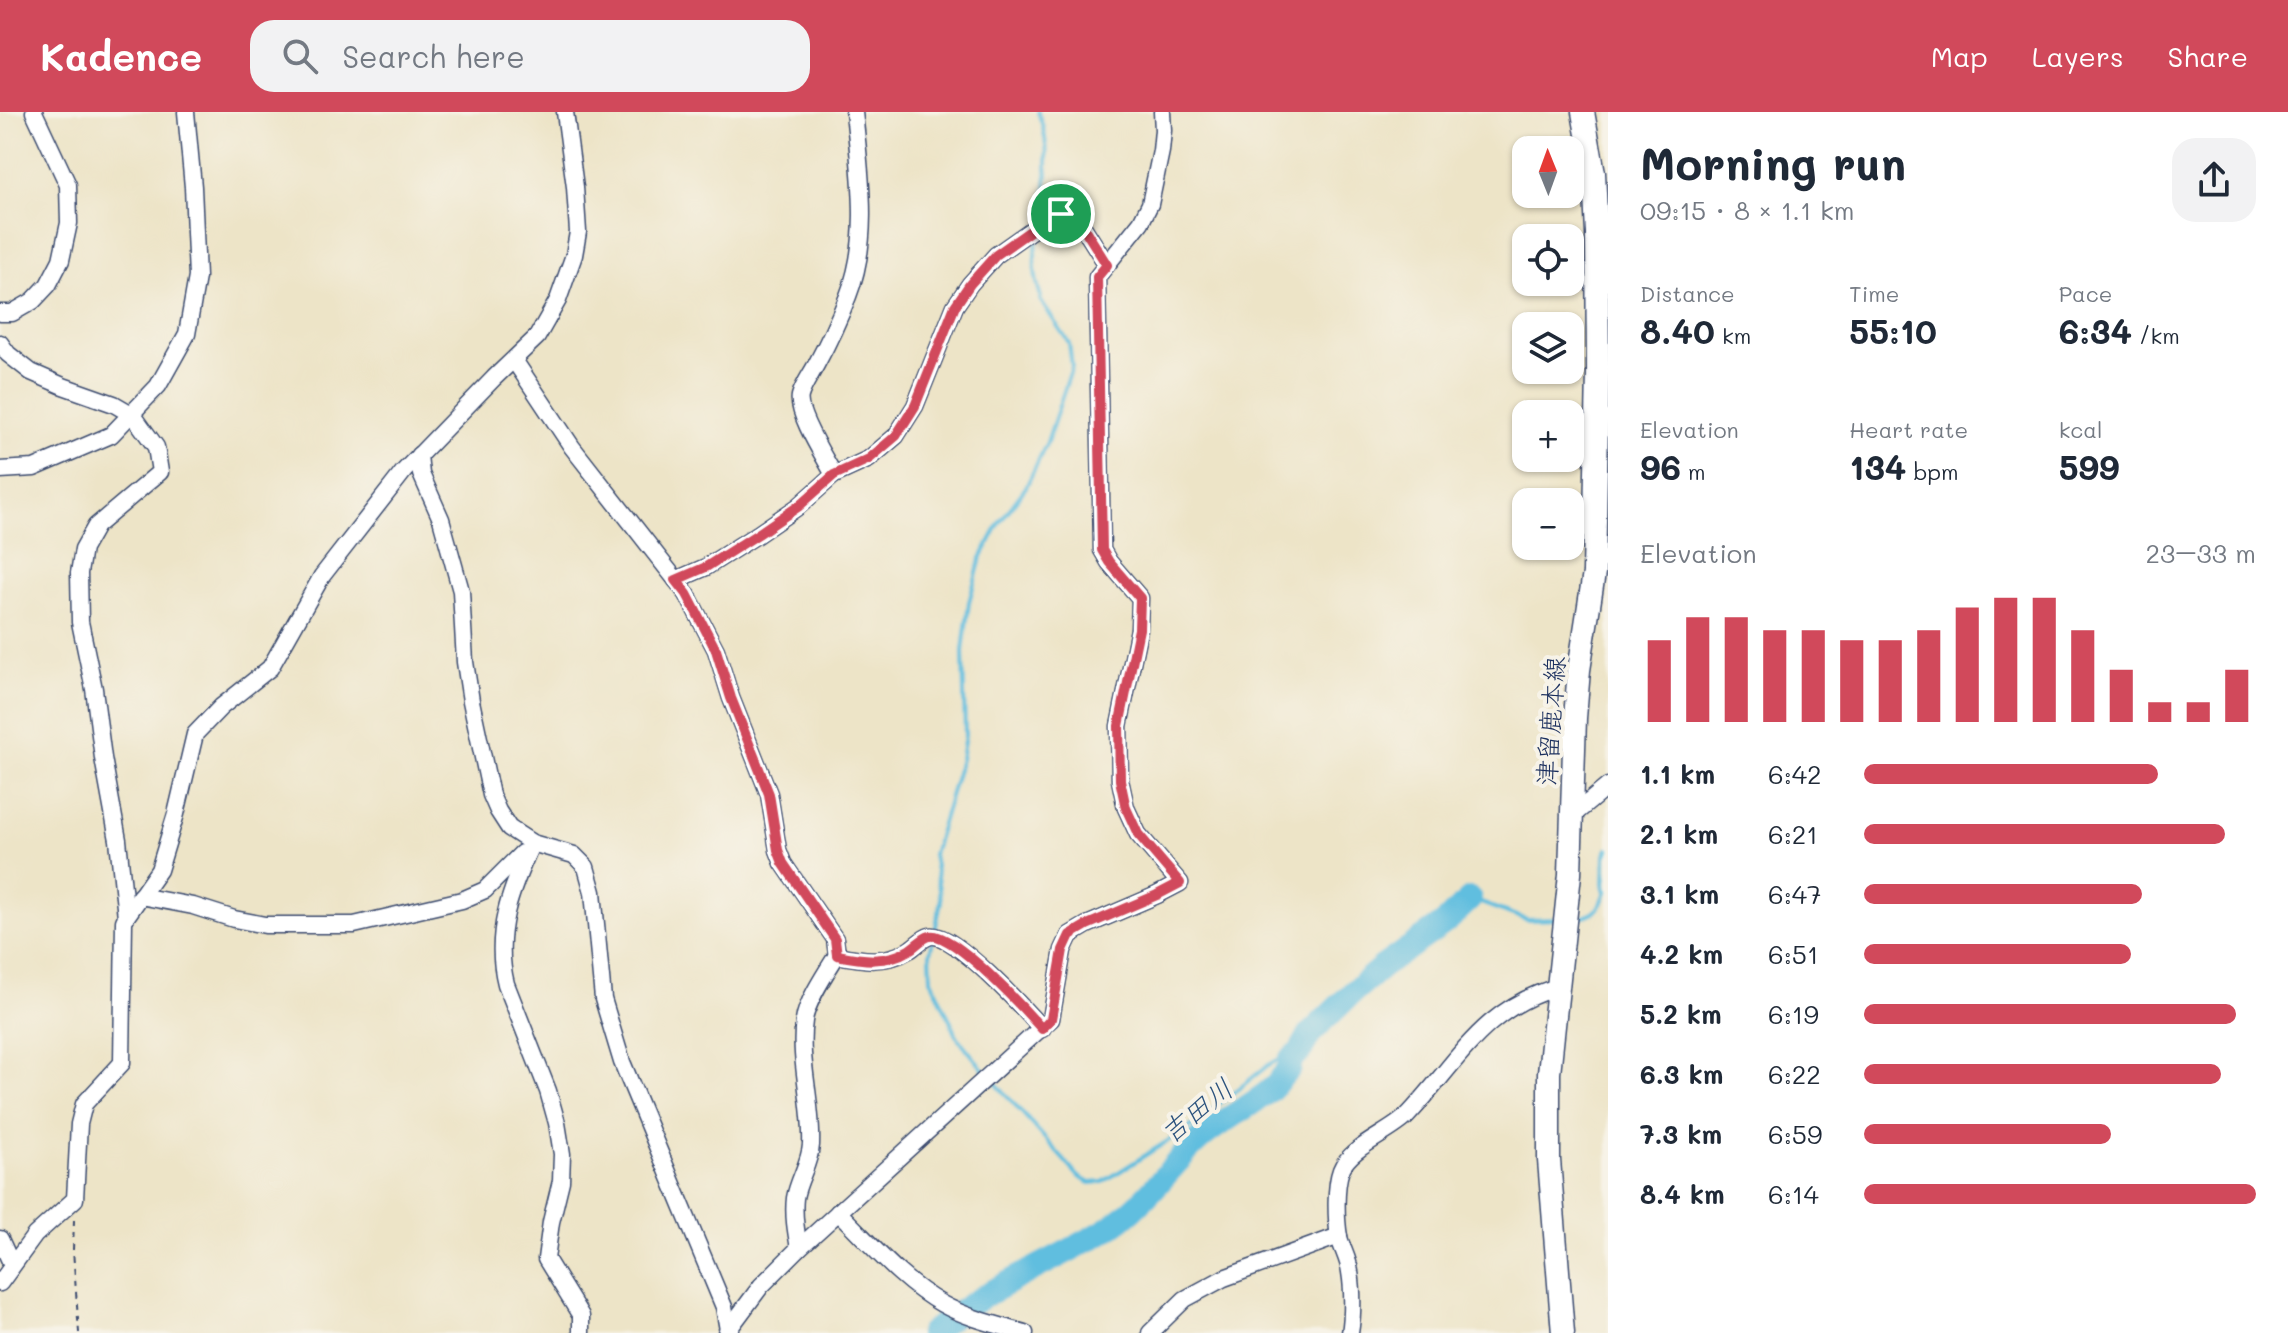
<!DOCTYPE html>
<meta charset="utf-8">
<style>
:root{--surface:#fff;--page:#f2f2f3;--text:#1f2937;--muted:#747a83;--accent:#d1495b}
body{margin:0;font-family:Mali,"Klee One",sans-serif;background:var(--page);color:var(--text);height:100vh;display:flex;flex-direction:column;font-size:30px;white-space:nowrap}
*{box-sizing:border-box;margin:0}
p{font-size:26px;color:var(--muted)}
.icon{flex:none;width:44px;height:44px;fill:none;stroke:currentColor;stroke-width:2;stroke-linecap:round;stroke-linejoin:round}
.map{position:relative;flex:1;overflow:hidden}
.panel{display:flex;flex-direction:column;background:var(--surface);width:680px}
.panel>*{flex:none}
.needle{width:52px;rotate:359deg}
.tools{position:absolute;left:1512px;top:24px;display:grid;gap:16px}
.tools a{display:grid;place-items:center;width:72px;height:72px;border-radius:16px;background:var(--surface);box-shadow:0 2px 6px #0004;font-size:40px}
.pin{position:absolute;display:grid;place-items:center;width:68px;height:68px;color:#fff;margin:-34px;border:4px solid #fff;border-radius:50%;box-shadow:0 2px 8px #0007}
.round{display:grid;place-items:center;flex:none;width:84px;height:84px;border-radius:24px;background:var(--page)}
.head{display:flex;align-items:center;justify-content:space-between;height:136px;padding:0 32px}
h1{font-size:44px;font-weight:700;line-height:60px}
.figures{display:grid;grid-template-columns:repeat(3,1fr);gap:12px;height:136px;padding:8px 32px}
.figures div{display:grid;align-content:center}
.figures b{font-size:34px;font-weight:700}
.figures small{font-size:22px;font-weight:400}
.figures p{font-size:22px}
.chart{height:224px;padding:16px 32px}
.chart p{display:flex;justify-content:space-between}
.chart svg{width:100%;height:144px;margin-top:8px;stroke:var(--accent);stroke-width:6}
ul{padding:0 32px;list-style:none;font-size:26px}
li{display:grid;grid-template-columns:128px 96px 1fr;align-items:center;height:60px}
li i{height:20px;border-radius:10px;background:var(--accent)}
header{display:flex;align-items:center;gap:48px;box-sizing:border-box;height:112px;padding:0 40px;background:var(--accent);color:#fff}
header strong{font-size:38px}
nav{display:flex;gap:44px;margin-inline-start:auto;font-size:28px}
.search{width:560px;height:72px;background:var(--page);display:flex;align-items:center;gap:20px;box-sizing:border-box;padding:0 28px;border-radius:24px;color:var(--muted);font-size:30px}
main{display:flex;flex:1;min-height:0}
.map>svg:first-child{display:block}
</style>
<header>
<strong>Kadence</strong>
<div class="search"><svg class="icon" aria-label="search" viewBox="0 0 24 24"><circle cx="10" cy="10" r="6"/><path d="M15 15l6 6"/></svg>Search here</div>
<nav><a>Map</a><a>Layers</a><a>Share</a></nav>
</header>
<main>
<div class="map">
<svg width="1608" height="1221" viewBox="0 0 1608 1221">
<rect width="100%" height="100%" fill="#f7f3e8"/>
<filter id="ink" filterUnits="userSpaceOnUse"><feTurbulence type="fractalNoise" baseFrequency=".0125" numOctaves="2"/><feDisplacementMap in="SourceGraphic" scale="16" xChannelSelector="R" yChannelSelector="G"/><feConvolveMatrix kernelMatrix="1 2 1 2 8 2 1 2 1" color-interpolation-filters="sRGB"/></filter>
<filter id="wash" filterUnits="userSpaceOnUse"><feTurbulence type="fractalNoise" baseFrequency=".006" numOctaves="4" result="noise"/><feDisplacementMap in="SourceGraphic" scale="32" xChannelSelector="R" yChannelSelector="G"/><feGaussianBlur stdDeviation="1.8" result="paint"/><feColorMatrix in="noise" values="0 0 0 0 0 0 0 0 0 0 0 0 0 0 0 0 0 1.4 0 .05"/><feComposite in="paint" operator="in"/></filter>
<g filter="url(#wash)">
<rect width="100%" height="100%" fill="#ede4c7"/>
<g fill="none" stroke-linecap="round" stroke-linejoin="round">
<!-- stream -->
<g stroke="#61bedf" stroke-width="4">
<path d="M1038,0C1051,33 1048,69 1042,104"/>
<polyline points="1470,787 1527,808 1559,807"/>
<path d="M1572,807C1593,805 1601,799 1606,778L1604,777L1605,744L1608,737"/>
<path d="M935,819L941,789L933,742L961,647L965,623L963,539L969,490L981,446L1000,410L1026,375L1047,330L1072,255L1069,231L1040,188L1041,185C1033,161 1033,145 1039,120"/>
<polyline points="933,827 930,841 931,867 950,908 955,922 987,962"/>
<polyline points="993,968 1079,1065 1090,1071 1103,1070 1193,1013 1267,954 1281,946 1290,948"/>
</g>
<!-- river -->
<path stroke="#61bedf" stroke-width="24" d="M931,1221C983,1178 1049,1152 1106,1118C1143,1096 1167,1057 1199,1028C1220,1009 1247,997 1269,979C1277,972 1283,963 1290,956V948L1300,940L1310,922L1354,879L1382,855L1446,810L1470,787"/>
</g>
</g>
<g filter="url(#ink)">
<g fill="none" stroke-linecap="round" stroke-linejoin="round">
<defs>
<g id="minor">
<polyline points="0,201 12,201 33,189 48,173 61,148 69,111 68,73 34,0"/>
<polyline points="0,231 8,242 31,260 63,274 114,292 133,303 156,335 160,360 96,414 83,437 79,461 80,510 94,577 103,646 118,728 126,805 124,809 122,951 84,992 79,1012 75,1087 35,1123 0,1171"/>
<path d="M514,248L572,335L687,482L716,538L731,586L769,682L778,738L783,751L835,827L837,843C827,859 806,890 804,909C798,947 813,992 811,1033C810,1051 798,1068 795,1086C793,1103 796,1120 799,1136"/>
<polyline points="419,343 421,362 441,407 461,479 465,550 471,589 491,683 498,699 509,716 532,731 574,743 586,755 593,780 603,887 622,950 724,1195 728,1218"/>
<polyline points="0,358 34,356 111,323 158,274 187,222 197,165 193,75 186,0"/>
<path d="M834,363C825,346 796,301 800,284C803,273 812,261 817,251C829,229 839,207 848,184C871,126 860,60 854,0"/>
<polyline points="676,468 706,455 758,422 799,394 834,363 869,347 896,324 915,294 955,194 970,172 996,143 1040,112 1061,102 1075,102 1107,153"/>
<polyline points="1572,704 1608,674"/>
<path d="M532,731C511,777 493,821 506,872L548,979L557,1011L562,1042L561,1069L551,1110L546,1147L581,1204V1221"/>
<polyline points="140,784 193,794 234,807 265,813 354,813 462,788 485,778 522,741"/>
<polyline points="126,805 159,758 176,702 195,622 221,595 270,556 322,464 404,359 494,266 537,225 558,188 574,143 578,120 575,75 565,0"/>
<path d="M837,843C862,848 886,852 909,838C916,834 922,826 930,824C952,818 1026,899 1042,917"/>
<path d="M838,1100C871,1132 902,1170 942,1192C967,1206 998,1213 1025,1221"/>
<polyline points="0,1127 12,1153"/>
<polyline points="726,1221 761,1174 799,1136 1051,907 1063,838 1070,823 1087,813 1157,783 1180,771 1138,722 1126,696 1120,668 1119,614 1139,517 1140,486 1109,450 1102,438 1097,165 1141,110 1150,92 1161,39 1163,18 1162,0"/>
<polyline points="1150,1221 1185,1187 1224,1166 1339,1124"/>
<path d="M1350,1221C1353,1203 1353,1178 1350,1160C1349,1148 1342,1137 1339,1125C1336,1107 1335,1074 1341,1058C1350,1035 1390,1021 1407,1004C1457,952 1482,896 1558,875"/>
</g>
<polyline id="major" points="1563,1221 1549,1048 1549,961 1570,762 1575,606 1579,558 1594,461 1598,259 1597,122 1594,61 1583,0"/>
</defs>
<!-- minor casing -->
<use href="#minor" stroke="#3a4a6e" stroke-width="19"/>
<!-- major casing -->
<use href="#major" stroke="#3a4a6e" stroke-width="25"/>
<!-- path -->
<polyline stroke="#3a4a6e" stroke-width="2" stroke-dasharray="6 6" stroke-linecap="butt" points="74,1108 73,1138 79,1221"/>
<!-- minor -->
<use href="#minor" stroke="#fff" stroke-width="16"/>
<!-- major -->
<use href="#major" stroke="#fff" stroke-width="22"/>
</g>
</g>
<g fill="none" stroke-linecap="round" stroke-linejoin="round" filter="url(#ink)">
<defs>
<path id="route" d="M1061,102H1075L1107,153L1097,165L1102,438L1109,450L1140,486L1139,517L1119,614L1120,668L1126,696L1138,722L1180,771L1157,783L1087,813L1070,823L1063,838L1051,907L1042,917C1026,899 952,818 930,824C922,826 916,834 909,838C886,852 862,848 837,843L835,827L783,751L778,738L769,682L731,586L716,538L687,482L676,468L706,455L758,422L799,394L834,363L869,347L896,324L915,294L955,194L970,172L996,143L1040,112Z"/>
</defs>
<!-- route casing -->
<use href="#route" stroke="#fff" stroke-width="16"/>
<!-- route -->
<use href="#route" stroke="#d1495b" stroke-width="10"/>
</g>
<g text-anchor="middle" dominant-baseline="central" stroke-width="8" stroke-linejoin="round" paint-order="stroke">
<!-- street labels -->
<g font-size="26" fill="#1b2f5e" stroke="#f7f3e8">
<text transform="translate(1550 609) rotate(-86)">津留鹿本線</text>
</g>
<!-- water labels -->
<g font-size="28" font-style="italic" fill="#2c537e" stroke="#f7f3e8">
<text transform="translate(1196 998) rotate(-39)">吉田川</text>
</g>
</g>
</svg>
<div class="tools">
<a><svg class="needle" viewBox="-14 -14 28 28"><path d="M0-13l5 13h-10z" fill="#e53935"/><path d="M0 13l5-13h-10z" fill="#747a83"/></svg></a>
<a><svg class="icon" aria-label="locate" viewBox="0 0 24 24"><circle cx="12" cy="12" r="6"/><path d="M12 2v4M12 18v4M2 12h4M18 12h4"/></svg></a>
<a><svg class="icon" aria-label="layers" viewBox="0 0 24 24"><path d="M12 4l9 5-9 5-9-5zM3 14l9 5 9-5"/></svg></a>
<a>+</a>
<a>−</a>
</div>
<div class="pin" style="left:1061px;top:102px;background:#1e9e55"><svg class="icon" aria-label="arrive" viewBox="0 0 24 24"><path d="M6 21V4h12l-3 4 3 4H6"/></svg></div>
</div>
<section class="panel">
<div class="head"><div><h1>Morning run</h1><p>09:15 · 8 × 1.1 km</p></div><a class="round"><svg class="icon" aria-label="share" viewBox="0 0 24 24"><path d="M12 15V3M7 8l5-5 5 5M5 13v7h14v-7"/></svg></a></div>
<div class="figures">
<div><p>Distance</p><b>8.40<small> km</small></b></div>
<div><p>Time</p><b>55:10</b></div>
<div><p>Pace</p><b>6:34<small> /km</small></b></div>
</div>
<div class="figures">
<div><p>Elevation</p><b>96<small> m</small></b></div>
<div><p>Heart rate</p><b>134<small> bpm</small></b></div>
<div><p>kcal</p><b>599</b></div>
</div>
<div class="chart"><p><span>Elevation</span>23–33 m</p>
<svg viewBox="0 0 160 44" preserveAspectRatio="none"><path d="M5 44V19M15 44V12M25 44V12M35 44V16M45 44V16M55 44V19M65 44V19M75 44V16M85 44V9M95 44V6M105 44V6M115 44V16M125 44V28M135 44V38M145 44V38M155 44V28"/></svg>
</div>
<ul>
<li><b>1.1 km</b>6:42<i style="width:75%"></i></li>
<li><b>2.1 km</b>6:21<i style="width:92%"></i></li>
<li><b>3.1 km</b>6:47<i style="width:71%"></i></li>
<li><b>4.2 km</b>6:51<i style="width:68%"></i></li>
<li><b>5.2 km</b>6:19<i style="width:95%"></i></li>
<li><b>6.3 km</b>6:22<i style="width:91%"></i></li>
<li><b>7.3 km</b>6:59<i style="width:63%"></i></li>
<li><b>8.4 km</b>6:14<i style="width:100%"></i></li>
</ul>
</section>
</main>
